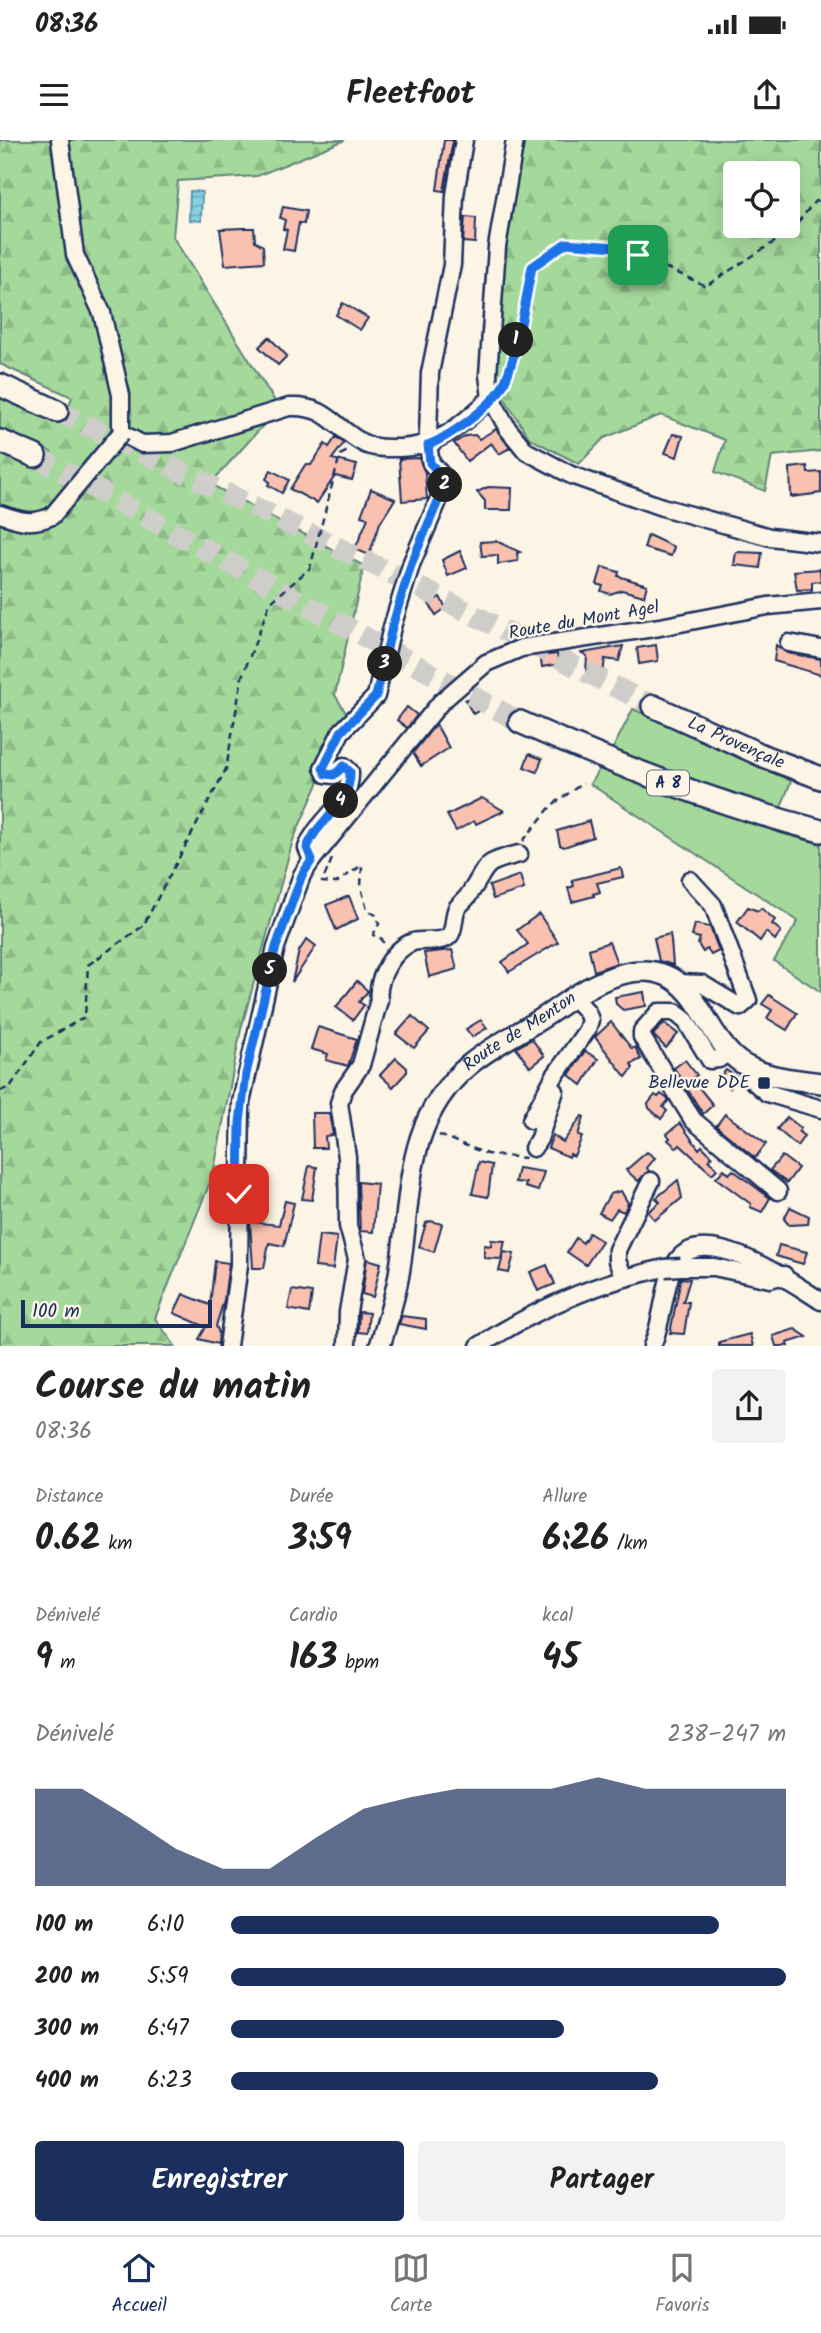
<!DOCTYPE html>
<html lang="fr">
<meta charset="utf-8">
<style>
:root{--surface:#fff;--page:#f2f2f2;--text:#222;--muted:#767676;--line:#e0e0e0;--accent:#1b2f5e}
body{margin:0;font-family:Kalam,sans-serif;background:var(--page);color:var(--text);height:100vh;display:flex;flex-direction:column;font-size:26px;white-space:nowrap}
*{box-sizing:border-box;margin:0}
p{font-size:23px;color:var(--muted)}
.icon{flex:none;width:38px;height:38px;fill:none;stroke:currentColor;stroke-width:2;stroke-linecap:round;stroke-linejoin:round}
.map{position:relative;height:1206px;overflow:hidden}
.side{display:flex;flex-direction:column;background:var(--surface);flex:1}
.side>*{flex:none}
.buttons{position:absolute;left:723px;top:21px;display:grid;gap:14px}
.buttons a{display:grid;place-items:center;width:77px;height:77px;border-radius:7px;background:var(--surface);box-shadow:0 7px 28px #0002;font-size:35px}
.scale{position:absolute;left:21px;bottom:18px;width:191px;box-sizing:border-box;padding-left:7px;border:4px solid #1b2f5e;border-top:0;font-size:19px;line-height:24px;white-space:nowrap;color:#1b2f5e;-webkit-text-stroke:5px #fcf5e5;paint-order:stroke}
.pin{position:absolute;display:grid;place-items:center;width:60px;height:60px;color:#fff;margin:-30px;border-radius:14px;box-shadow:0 4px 10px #0006}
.km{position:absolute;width:35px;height:35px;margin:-18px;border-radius:50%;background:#222;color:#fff;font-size:19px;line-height:35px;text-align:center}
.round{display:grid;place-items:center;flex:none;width:74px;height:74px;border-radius:7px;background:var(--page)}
.overview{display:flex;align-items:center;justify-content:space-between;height:119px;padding:0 35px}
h1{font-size:38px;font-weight:700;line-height:52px}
.metrics{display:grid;grid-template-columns:repeat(3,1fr);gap:10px;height:119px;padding:7px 35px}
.metrics div{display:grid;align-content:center}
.metrics b{font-size:35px;font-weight:700}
.metrics small{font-size:19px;font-weight:400}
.metrics p{font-size:19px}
.chart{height:196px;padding:14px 35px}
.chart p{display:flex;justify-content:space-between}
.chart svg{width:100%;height:126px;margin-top:7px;fill:var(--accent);opacity:.7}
.cta{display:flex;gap:14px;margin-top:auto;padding:14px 35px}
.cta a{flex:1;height:80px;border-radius:7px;background:var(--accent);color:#fff;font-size:28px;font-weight:700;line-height:80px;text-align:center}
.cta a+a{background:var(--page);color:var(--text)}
ul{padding:0 35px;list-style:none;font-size:23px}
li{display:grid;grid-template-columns:112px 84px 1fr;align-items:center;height:52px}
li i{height:18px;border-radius:9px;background:var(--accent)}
.status{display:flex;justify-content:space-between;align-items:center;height:49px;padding:0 35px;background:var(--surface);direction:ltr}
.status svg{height:19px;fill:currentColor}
header{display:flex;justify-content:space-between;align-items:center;height:91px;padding:0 35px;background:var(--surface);font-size:32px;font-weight:700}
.tabs{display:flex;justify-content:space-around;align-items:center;height:98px;border-top:2px solid var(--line);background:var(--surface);font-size:19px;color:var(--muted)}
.tabs a{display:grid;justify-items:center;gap:4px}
.tabs .selected{color:var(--accent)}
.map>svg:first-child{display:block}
</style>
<div class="status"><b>08:36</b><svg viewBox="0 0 49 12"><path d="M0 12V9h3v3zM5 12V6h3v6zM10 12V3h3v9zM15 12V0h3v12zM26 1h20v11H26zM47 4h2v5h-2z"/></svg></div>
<header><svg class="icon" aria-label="menu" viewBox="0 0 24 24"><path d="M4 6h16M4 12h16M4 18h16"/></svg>Fleetfoot<svg class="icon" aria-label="share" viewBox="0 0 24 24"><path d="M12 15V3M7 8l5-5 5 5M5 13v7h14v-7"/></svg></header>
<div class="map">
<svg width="821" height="1206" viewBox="0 0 821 1206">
<defs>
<pattern id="forest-firs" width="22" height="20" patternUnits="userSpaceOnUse" patternTransform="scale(1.75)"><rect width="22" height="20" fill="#a5d99b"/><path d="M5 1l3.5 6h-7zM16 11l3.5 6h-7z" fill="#8dbb88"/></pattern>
<pattern id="water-rules" width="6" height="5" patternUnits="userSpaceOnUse" patternTransform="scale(1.75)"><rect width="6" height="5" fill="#86d2e5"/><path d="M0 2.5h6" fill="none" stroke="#6dabbd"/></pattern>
</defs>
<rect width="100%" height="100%" fill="#fcf5e5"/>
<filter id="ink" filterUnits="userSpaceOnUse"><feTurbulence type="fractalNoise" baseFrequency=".0143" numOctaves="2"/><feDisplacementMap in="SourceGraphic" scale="14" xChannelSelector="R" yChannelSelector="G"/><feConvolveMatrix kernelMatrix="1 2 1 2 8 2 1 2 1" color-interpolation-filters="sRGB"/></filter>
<g filter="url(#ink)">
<!-- grass -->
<g fill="#a5d99b" stroke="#60847c" stroke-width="2">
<polygon points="633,569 791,641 780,670 611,612"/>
<polygon points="599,629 780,693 821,704 821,852 774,821 798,781 590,644"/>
</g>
<!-- forest -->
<g fill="url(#forest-firs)" stroke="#60847c" stroke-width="2" fill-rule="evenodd">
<polygon points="0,0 345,0 257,36 178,41 173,97 279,268 210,344 364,426 335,555 348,576 293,700 241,889 213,1035 155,1178 175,1206 0,1206 0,313 43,328 51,312 0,289 0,254 63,281 72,257 0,224"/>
<path d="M505,0H821V311L772,316L765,351L715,332L725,300L661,275L604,298L579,324L529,298L496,244ZM735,33H788V86H735Z"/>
</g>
<!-- water -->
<polygon fill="url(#water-rules)" stroke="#5b91af" stroke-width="2" points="190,51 202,52 201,81 189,80"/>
<!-- building -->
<g fill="#fac1b0" stroke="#1b2f5e" stroke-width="2">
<polygon points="444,0 453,0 444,51 437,50"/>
<polygon points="283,67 306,71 304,84 299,83 294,111 283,109 287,90 283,89 285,80 280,78"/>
<polygon points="465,77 476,78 475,103 463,102"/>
<polygon points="243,88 254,88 255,101 263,106 264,122 225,125 220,89"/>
<polygon points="343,163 368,178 360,190 336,175"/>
<polygon points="269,197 287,216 278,225 259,207"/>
<polygon points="496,289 510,308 499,314 491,303 467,321 454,303 466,296 475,295 479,299"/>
<polygon points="673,294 683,296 677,317 665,313"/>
<polygon points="336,297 344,303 332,319 357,325 352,340 335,336 317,363 290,349 305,325 311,325 325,304 329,307"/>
<polygon points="419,318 425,333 427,359 402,361 399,319"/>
<polygon points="807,326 808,333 821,332 821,353 791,357 790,328"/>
<polygon points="271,330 289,340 282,353 268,345 270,342 266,339"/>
<polygon points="488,347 512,348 511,370 485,370 485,361 477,352"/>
<polygon points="371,349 395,359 380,383 369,415 355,409 368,378 361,376"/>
<polygon points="648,395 674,407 671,416 644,408"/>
<polygon points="496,401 520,412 517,413 518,421 498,424 498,415 482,416 480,402"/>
<polygon points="460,411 467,428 448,436 442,420"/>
<polygon points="736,412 762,413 760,428 734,425"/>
<polygon points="602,427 619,432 618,436 647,445 644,456 622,450 610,454 601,451 603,446 597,444"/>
<polygon points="820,429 821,441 812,442 812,449 797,450 794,431"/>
<polygon points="440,457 446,468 436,475 429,464"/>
<polygon points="656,505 658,521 639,524 637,508"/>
<polygon points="776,505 787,513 821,519 821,535 774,521"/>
<polygon points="623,506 619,521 605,519 603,533 586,531 587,516 582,513"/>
<polygon points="557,514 559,524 542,527 540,516"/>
<polygon points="479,553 486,567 473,574 465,560"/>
<polygon points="407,567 417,575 407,588 397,580"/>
<polygon points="436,584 449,608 421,626 413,613"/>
<polygon points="529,614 542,619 537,632 524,627"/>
<polygon points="482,658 504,671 476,684 474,681 456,691 447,675"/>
<polygon points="589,681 593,697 564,707 560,705 557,691"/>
<polygon points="621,728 623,737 597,743 600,752 593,754 594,756 572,762 568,748 574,746 572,740"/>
<polygon points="520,735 524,749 493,759 489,746"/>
<polygon points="349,756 358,779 336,790 326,765"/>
<polygon points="748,767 758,771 761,768 775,780 772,784 781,791 775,800 766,792 760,801 737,782"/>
<polygon points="539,774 558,802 509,832 502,822 528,804 517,790"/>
<polygon points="695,784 710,787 719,811 711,815 707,809 703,812 698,804 700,798 692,796"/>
<polygon points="670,794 671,800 673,825 659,821 654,798"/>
<polygon points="307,799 316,806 292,842 299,811"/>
<polygon points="609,802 617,823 594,831 589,809"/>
<polygon points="452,810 457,829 429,837 424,813"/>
<polygon points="357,841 368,851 359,862 364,865 353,880 336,867"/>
<polygon points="644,852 646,866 623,870 616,864 615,857"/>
<polygon points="769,855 797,873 787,890 767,878 772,870 762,864"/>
<polygon points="412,876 429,891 414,908 396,894"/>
<polygon points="481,880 487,888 472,897 466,889"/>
<polygon points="611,882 632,909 635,907 641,919 631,924 633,928 626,937 595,897"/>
<polygon points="664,883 678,894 666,908 653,895"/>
<polygon points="318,887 357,899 348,926 326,920 328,914 311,909"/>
<polygon points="532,899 544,916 530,927 516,908"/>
<polygon points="585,911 598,919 582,945 569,935"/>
<polygon points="396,918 407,928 407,932 393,947 380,935"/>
<polygon points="685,920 697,935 692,939 713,965 703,974 674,928"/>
<polygon points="726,930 738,938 730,948 721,936"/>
<polygon points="661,954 669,960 663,967 667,971 661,979 649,968 648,964 655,955 658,957"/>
<polygon points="312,973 329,973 333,995 325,996 326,1008 313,1008"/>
<polygon points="725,974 766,1004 755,1018 716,986"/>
<polygon points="582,976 584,977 578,995 582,997 574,1016 570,1014 569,1017 548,1008 553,995 563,1002"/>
<polygon points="787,977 801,988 799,992 804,996 797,1006 777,989"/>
<polygon points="680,983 699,1009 702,1006 712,1016 709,1020 717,1029 712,1034 680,1005 677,1008 668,1000 670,998 667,994"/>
<polygon points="647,1012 655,1018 647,1028 649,1031 638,1041 626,1030"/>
<polygon points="782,1016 798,1028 787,1043 770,1030"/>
<polygon points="479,1022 492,1025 488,1057 472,1054"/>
<polygon points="309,1026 317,1027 312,1060 302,1059"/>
<polygon points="518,1028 544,1032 538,1051 525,1047 526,1043 515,1042"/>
<polygon points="724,1029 729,1034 733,1030 770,1058 762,1072 750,1067 751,1064 716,1038"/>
<polygon points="678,1040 682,1058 655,1080 648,1072 660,1062 656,1058"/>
<polygon points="358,1042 377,1044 373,1092 360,1091"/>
<polygon points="621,1051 628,1063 624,1072 617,1069 610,1079 599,1073 610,1054"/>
<polygon points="285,1061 294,1063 284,1106 269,1103 264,1128 253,1128 250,1082 279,1085"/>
<polygon points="790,1067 809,1076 808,1084 789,1085 784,1079"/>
<polygon points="430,1081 442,1084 434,1112 419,1107 426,1083"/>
<polygon points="589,1093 602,1101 586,1125 567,1112 576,1098 583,1103"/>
<polygon points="319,1095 337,1097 333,1129 315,1127"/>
<polygon points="491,1100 505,1101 501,1119 484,1118 484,1105 491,1106"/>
<polygon points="779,1105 807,1112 803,1124 776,1116"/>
<polygon points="504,1112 514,1114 509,1133 499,1131"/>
<polygon points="367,1119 381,1123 373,1157 362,1154"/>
<polygon points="215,1121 229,1123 224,1160 216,1186 219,1193 218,1204 199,1199 206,1187 174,1173 183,1154 210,1165"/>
<polygon points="547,1125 555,1144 538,1151 530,1132"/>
<polygon points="681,1138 690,1139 683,1162 689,1162 684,1194 670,1193"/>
<polygon points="292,1150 312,1153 309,1173 288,1169"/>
<polygon points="359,1172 369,1173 367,1193 358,1192"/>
<polygon points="402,1176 426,1179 426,1189 399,1184"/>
<polygon points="795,1189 807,1197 787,1203 788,1206 776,1206 773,1196"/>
<polygon points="750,1194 753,1206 719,1206 719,1202"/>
</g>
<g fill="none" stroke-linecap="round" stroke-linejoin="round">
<!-- highway-tunnel -->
<g stroke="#cfcdca" stroke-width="21" stroke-dasharray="21 10" stroke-linecap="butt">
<polyline points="57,271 407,441 653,566"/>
<polyline points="35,316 520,582"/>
</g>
<defs>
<g id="minor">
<path d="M60,0L75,115L102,173L121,255V293L142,304L172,303L289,267C328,265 333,287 363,303C375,309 388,308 400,308C441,306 462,284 491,258"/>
<polyline points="515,0 497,107 488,235 491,258 508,289 526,311 571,335 662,367 770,397 821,403"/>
<polyline points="432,303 428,295 430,233 452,125 455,55 464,0"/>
<path d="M0,374C20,381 32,385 52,376"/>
<polyline points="789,503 821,509"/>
<path d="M312,720L307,708C317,679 351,666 350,632L344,626L334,635L326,634L323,628L341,592L376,556L392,487L412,422L445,345L444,338L431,323L428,305"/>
<polyline points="679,843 702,844 740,867 748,860 713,765 690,740"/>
<polyline points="729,912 719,919 710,920 686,881 675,872 659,872 642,891 642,897 693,980 778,1051"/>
<polyline points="753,929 753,941 767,953 821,969"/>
<polyline points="531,980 554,937 587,890 590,880 587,872 573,856"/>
<polyline points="533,1008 539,999 555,951"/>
<polyline points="681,1127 714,1127 770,1139 784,1135"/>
<polyline points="624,1137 617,1121 617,1110 651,1041"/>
<polyline points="228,1206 239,1125 241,962 276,807 302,735 312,720 441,562 486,523 521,508 660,487 768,466 821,461"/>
<path d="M347,1206L348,1172L357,1119L348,1086L347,1017L339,963L343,951L361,925L379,860C376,839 393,809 413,802C423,799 443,804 450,795C455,788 453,776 457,768C460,764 465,760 468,756C490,725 478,724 519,714"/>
<path d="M479,1206C537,1168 598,1142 665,1128"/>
<path d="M652,1206C663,1182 664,1143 675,1124C701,1078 793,1143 821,1161"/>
</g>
<g id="major">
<path id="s1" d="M380,1206C387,1182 395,1158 399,1134C412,1056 403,981 469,925C494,904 526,890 553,871C582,850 627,820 665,835C701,849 709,900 740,922C764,938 793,939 821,943"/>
</g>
<g id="highway">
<polyline points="0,245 57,271"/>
<polyline points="0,301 35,316"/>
<path id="s2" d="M653,566L768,618L821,638"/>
<path d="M520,582C618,626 717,664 821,691"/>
</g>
</defs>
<!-- minor casing -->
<use href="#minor" stroke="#1b2f5e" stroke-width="21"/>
<!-- major casing -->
<use href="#major" stroke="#1b2f5e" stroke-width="24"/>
<!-- highway casing -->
<use href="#highway" stroke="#1b2f5e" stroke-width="26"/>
<!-- path -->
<g stroke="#1b2f5e" stroke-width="2.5" stroke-dasharray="7 5" stroke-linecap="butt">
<polyline points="503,242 516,201 532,127 566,103 588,103 638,115 706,146 791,91 815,61 821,62"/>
<polyline points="523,701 552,665 583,643"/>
<polyline points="332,719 322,742 336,743 362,725 361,747 367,770 376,775 379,784 373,795 382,799 384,805"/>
<polyline points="0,951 10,947 41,902 85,877 88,825 143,786 226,629 242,537 270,463 310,428 340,315 350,310"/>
<polyline points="439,995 487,1014 525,1018"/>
</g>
<!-- minor -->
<use href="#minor" stroke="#fcf5e5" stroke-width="16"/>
<!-- major -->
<use href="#major" stroke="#fcf5e5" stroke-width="19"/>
<!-- highway -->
<use href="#highway" stroke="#fcf5e5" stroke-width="21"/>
<defs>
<g id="minor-bridge">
<polyline points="52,376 121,293"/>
<polyline points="665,1128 681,1127"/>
</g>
</defs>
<!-- minor-bridge casing -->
<use href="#minor-bridge" stroke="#1b2f5e" stroke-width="21" stroke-linecap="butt"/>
<!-- minor-bridge -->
<use href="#minor-bridge" stroke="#fcf5e5" stroke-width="16"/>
</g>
</g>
<g fill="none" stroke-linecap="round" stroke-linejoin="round" filter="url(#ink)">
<defs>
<path id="route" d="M239,1054L240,982L246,934L276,807L302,735L312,720L307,708C317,679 351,666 350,632L344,626L334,635L326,634L323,628L341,592L376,556L392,487L412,422L445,345L444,338L430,323L428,305C449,297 489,268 501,249C516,225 526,156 532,127L566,103L615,107L638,115"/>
</defs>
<!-- route casing -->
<use href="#route" stroke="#fff" stroke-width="14"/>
<!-- route -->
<use href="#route" stroke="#1a73e8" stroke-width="9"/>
</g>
<!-- markers -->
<rect fill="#1b2f5e" stroke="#fcf5e5" stroke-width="2.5" x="757" y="936" width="14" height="14" rx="3.5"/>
<g text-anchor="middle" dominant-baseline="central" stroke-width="5" stroke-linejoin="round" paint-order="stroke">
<!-- shield labels -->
<rect fill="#fcf5e5" stroke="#5e6a86" stroke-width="2" x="647" y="630.5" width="42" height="25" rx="5"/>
<g font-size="16" font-weight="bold" fill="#1b2f5e">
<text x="668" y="643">A 8</text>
</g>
<!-- street labels -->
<g font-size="18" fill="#1b2f5e" stroke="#fcf5e5">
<text transform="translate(584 481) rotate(-10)">Route du Mont Agel</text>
<text stroke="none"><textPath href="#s2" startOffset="91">La Provençale</textPath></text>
<text stroke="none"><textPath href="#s1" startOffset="362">Route de Menton</textPath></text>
</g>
<!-- poi labels -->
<g font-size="18" fill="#1b2f5e" stroke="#fcf5e5" text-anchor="end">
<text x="750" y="943">Bellevue DDE</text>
</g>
</g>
</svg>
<div class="buttons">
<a><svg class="icon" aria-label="locate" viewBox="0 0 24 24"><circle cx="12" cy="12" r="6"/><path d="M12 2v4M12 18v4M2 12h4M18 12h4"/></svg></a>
</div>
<div class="scale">100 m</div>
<div class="pin" style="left:638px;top:115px;background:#1e9e55"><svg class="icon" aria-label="arrive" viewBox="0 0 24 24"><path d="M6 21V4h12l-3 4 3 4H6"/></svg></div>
<div class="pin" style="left:239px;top:1054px;background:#d93025"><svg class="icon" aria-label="check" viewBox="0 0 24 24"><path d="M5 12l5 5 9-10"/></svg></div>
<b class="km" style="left:516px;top:200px">1</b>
<b class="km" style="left:445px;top:345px">2</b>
<b class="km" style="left:385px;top:524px">3</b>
<b class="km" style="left:341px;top:661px">4</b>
<b class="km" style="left:270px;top:830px">5</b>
</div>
<section class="side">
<div class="overview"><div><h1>Course du matin</h1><p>08:36</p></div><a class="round"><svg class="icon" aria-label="share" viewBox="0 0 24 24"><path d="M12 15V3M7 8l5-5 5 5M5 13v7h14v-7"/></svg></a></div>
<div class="metrics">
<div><p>Distance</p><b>0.62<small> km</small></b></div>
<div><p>Durée</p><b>3:59</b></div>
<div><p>Allure</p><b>6:26<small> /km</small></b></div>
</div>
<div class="metrics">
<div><p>Dénivelé</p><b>9<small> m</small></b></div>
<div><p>Cardio</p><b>163<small> bpm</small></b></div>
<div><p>kcal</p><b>45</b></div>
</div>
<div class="chart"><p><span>Dénivelé</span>238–247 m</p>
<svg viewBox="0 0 160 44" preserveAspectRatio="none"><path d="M0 44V10L10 10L20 20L30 31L40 38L50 38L60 27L70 17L80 13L90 10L100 10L110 10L120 6L130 10L140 10L150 10L160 10V44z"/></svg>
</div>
<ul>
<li><b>100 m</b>6:10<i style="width:88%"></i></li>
<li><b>200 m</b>5:59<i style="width:100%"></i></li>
<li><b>300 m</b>6:47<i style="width:60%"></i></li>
<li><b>400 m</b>6:23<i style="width:77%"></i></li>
</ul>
<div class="cta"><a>Enregistrer</a><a>Partager</a></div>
</section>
<nav class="tabs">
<a class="selected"><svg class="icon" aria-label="home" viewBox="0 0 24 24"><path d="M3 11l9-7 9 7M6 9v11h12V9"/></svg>Accueil</a>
<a><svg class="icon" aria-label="map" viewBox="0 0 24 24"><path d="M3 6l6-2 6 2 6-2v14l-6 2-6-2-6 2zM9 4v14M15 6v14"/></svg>Carte</a>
<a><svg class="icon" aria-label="saved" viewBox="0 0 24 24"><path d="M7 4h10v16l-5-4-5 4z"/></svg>Favoris</a>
</nav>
